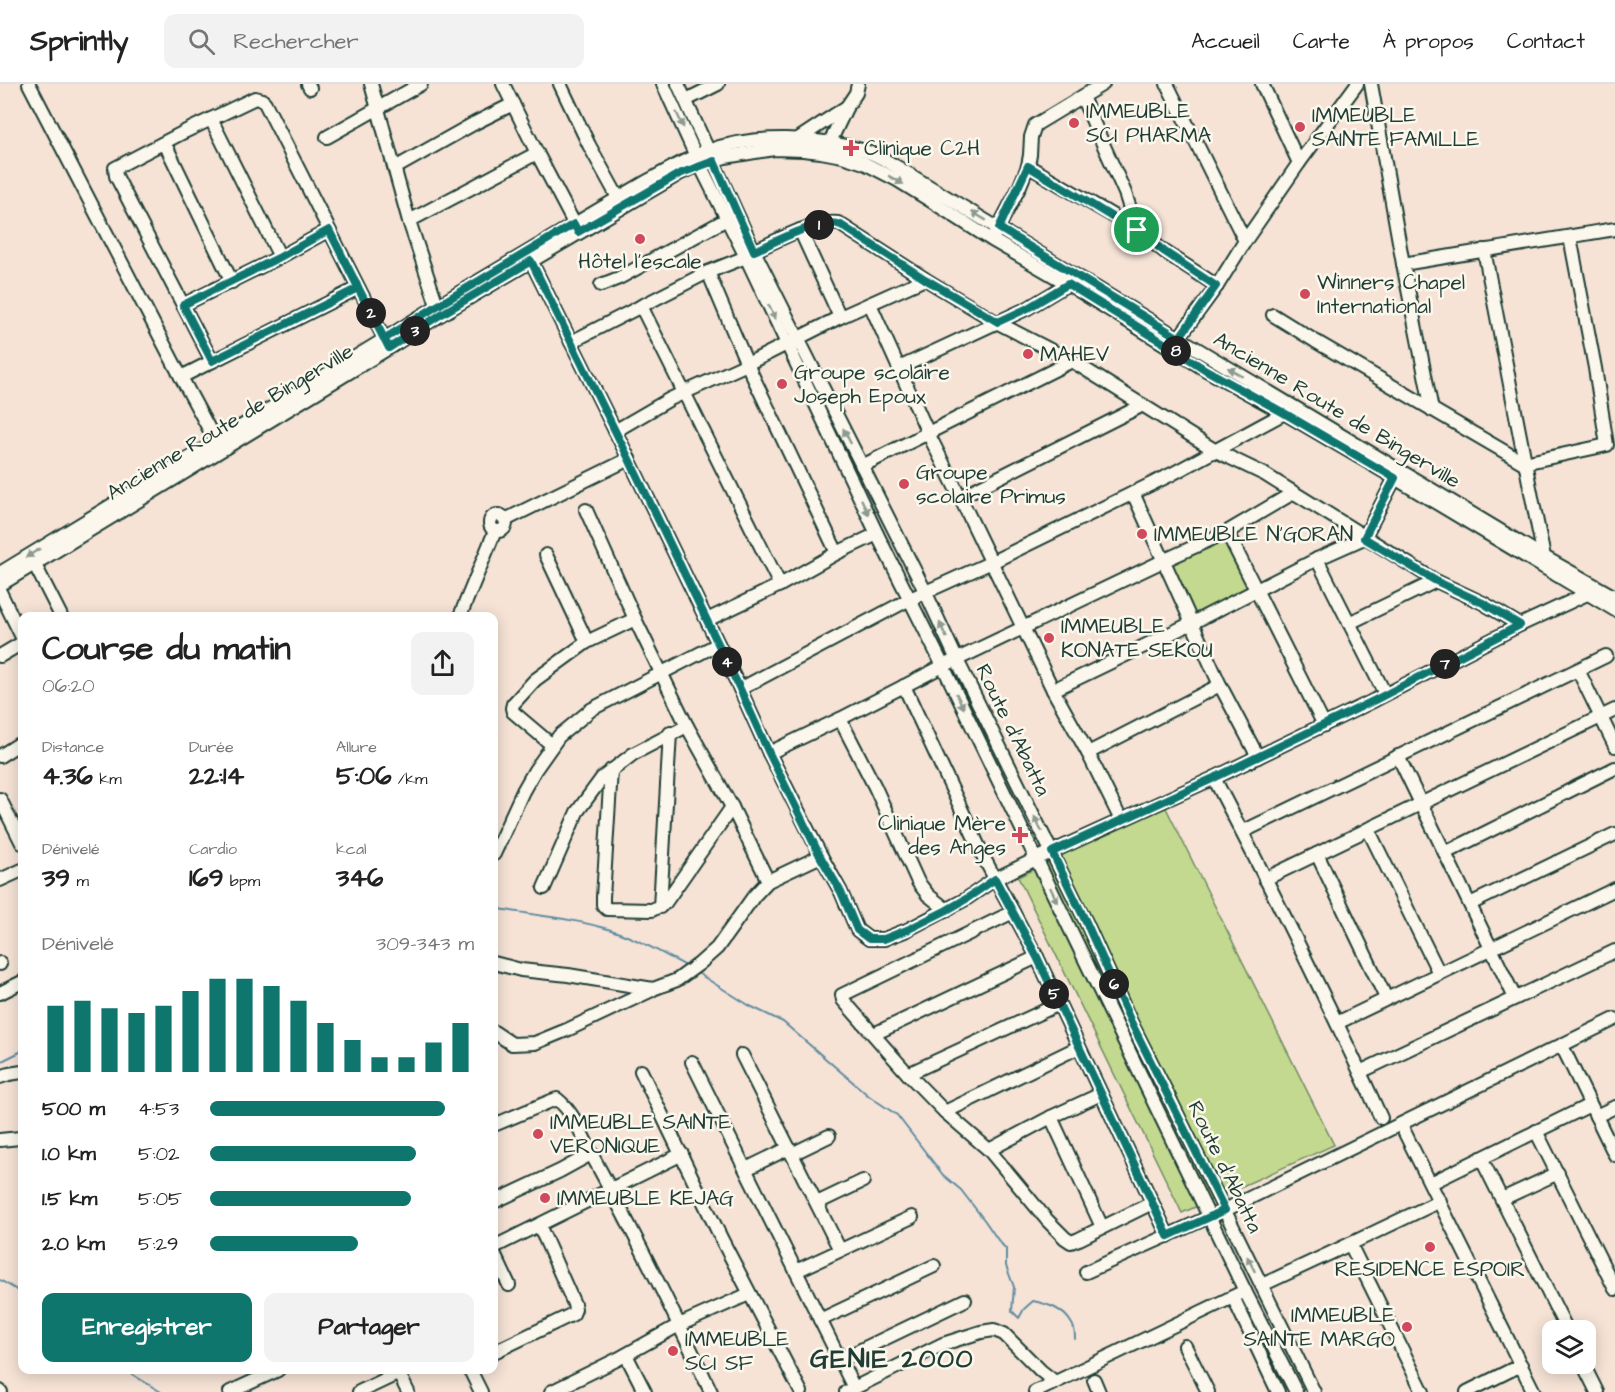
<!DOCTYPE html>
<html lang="fr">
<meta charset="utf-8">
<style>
:root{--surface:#fff;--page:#f2f2f2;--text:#222;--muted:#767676;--line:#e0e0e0;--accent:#0f766e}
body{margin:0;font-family:"Architects Daughter",sans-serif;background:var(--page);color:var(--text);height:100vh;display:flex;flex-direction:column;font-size:22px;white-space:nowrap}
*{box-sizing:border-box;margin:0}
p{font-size:20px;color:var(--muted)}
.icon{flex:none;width:33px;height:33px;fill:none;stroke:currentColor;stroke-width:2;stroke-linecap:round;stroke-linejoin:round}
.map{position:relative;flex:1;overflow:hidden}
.panel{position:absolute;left:18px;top:528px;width:480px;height:762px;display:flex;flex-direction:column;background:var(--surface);border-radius:12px;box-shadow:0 3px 15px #0003}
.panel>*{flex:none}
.fabs{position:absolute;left:1542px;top:1236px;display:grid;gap:12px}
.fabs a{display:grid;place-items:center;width:54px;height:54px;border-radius:12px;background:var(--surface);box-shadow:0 3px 15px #0003;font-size:30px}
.pin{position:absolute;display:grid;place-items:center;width:51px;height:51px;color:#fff;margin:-26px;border:3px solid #fff;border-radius:50%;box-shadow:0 2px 6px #0007}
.km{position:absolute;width:30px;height:30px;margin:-15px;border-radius:50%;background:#222;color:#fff;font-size:16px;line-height:30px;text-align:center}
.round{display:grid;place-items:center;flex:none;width:63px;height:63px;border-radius:12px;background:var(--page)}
.head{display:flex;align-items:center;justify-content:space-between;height:102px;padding:0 24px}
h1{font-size:33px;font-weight:800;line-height:45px}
.metrics{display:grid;grid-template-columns:repeat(3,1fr);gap:9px;height:102px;padding:6px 24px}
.metrics div{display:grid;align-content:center}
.metrics b{font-size:26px;font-weight:800}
.metrics small{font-size:16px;font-weight:400}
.metrics p{font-size:16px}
.chart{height:168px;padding:12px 24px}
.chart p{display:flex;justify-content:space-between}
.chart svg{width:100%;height:108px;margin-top:6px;stroke:var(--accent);stroke-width:6}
.cta{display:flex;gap:12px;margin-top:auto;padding:12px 24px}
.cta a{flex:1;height:69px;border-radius:12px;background:var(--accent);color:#fff;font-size:24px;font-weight:800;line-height:69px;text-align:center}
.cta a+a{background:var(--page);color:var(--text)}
ul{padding:0 24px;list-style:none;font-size:20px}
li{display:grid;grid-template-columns:96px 72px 1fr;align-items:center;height:45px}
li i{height:15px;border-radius:8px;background:var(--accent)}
header{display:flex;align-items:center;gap:36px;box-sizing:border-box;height:84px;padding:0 30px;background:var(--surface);border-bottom:2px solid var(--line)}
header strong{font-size:28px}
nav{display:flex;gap:33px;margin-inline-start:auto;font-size:21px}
.search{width:420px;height:54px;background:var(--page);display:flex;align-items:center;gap:15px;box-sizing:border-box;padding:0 21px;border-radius:12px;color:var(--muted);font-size:22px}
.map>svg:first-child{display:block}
</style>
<header>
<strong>Sprintly</strong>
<div class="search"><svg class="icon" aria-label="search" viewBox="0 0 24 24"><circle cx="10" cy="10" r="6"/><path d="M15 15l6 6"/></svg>Rechercher</div>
<nav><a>Accueil</a><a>Carte</a><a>À propos</a><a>Contact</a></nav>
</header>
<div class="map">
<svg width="1615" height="1308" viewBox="0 0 1615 1308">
<rect width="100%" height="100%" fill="#f6e3d6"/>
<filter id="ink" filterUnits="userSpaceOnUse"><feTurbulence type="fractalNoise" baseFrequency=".0167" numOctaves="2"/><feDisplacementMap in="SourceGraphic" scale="12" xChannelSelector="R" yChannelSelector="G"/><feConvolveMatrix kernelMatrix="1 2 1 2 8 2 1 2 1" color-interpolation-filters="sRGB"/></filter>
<g filter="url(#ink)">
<!-- green -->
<g fill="#c2d98f" stroke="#708b62" stroke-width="1.5">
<polygon points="1226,452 1253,505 1191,536 1168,479"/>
<polygon points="1164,720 1334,1061 1182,1129 1018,793"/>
</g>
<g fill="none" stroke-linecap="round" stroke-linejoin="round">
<!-- stream -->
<g stroke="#608ca1" stroke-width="2">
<path d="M494,824C532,831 573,834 611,846C638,855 662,869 686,882"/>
<path d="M696,888L750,922L783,938L869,1012L897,1031L943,1091L961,1106L985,1137L998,1156L1006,1165V1182L1014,1203L1012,1227L1019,1234L1024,1225L1033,1217C1048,1220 1064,1225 1072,1240C1074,1243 1075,1250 1075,1255"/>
<polyline points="0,978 22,967"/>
<polyline points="0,1196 22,1209"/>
<polyline points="125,1286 161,1308"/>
</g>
<defs>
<g id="minor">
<polyline points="29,0 181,293"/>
<polyline points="308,0 310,4"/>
<polyline points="371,0 409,137 439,227"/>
<polyline points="503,0 537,69 578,147"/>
<polyline points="560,0 589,61 621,119"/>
<polyline points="663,0 700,81 746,173 877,450 943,582 1245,1207 1296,1308"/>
<polyline points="678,0 754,167 925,507 957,576 1086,838 1131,938 1166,1007 1314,1308"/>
<polyline points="1167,0 1245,157"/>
<polyline points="1262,0 1299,79"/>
<polyline points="1371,0 1403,180 1432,326"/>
<polyline points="1082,13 1125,109 1137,146"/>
<polyline points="686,16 718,0"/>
<polyline points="211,35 280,173"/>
<polyline points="327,53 421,0"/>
<polyline points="798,55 845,24"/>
<polyline points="830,58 846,24 856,9 858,0"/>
<polyline points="162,60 168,66 232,198"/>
<polyline points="1028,82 1137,146 1165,168 1217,202"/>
<polyline points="395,84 475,39 513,20"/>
<polyline points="409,137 537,69"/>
<polyline points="800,146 840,233 925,195"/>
<polyline points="995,150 1019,104 1028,82 1030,71 1031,53 1035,41 1103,0"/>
<path d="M1484,166C1504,268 1523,371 1544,473"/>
<path d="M754,167C777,157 813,136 838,139L925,195L998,239L1072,277L1216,367L1264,390L1436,497L1483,519L1520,541"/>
<polyline points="531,177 629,375 740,605 769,669 821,772 841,808 857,846 869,855 884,855 907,846 966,815 995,795 1036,775 1214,694 1375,616 1520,541 1587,510 1589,507"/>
<polyline points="1403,180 1615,145"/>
<polyline points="708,188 747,280 837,469"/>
<polyline points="601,201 619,194 727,135"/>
<polyline points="870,220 928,349 960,413"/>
<polyline points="183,221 280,173 329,146"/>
<polyline points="641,222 780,501 837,469 877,450"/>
<polyline points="1273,231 1315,257 1524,379 1607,361 1595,284 1570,153"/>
<polyline points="571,258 708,188 746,173"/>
<polyline points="1175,259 1217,202 1245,157 1299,79 1357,0"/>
<polyline points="212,277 116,92 115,84 184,48 255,14 262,16 265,19 387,260"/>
<polyline points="899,284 1028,224 1068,200"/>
<polyline points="615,347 670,315 747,280 840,233"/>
<polyline points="216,358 181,293 358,204"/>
<polyline points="862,382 1072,277"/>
<polyline points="1133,409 1220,601 1258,673"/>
<polyline points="586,426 635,535 687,642 732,723 768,797"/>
<circle cx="498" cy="439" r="8"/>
<polyline points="505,436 629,375"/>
<polyline points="1227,448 1324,641"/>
<polyline points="546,471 587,558"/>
<polyline points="1317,475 1385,610"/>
<polyline points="35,481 61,532"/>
<path d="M0,489L385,255C442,218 501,184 560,149C588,132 617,115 646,98C666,87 686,75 707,67C754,50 817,52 865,67C876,70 887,77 897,83L1179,254L1544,473L1615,513"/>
<polyline points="0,501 389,264 440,231 679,90 700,81 725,73 774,65 803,66 821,68 842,72 864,79 897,96 931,117 992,156 1068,200 1206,286 1284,329 1395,394 1615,526"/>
<polyline points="0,508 22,553"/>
<polyline points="460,532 495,447"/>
<polyline points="707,536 780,501"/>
<polyline points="1349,539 1436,497"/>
<polyline points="0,572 22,559"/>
<polyline points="1578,586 1615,662"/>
<polyline points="904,602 985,776 1013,828"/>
<polyline points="740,605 910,515 992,478 1172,390 1290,326"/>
<polyline points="1053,606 1192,539 1317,475 1364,454 1395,394"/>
<polyline points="840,635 875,703 918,798 928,811 947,826"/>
<polyline points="552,661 513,628 512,624 513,620 535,596 587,558 635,535"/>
<polyline points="769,669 840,635 943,582 1165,476 1227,448 1293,409"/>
<polyline points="1088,669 1220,601"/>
<polyline points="0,672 22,658"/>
<polyline points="1398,672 1515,914"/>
<polyline points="611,686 603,813 603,821 607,825 652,826 665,819 732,723"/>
<path d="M1214,694C1272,806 1329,919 1381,1034"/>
<polyline points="0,715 22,759"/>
<polyline points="1121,736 1088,669 1053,606 960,413 1143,321"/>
<polyline points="1368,745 1439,889"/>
<polyline points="1242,748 1606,572"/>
<polyline points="1445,769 1615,684"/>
<polyline points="494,770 523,707 535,686 559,652 592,625 718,560"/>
<polyline points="1317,770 1386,914"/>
<polyline points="1265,795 1615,626"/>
<polyline points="0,796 22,786"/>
<polyline points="544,804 577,728 602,694 633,670 687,642"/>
<polyline points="1470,820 1615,750"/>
<polyline points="660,823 670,649"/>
<polyline points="0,879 0,880"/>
<polyline points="494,879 521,886 568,891 653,905 677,896 699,880 717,864 754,812 768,797 821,772"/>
<polyline points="0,909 22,898"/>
<polyline points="1337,939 1615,805"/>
<polyline points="494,948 512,960 535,959 569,945 652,906"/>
<polyline points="874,950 1037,873"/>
<polyline points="1562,962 1615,1071"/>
<polyline points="742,971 840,1166"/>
<polyline points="692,978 854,1304"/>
<polyline points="641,987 722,1156 801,1308"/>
<polyline points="1360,988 1615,867"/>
<polyline points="908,990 1059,920"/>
<polyline points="0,993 9,990 22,988"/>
<polyline points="945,1028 1079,963"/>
<polyline points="1596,1032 1615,1023"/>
<polyline points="1051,1033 1102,1143"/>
<path d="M494,1041L551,1017L557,1015C575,1029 583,1054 593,1073C635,1150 674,1229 711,1308"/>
<polyline points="1401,1041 1534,1308"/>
<polyline points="1536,1047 1615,1205"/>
<polyline points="0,1056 20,1054 22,1055"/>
<polyline points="989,1066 1051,1033 1101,1010"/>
<polyline points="792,1070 829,1052"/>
<polyline points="1481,1074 1567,1246"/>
<polyline points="746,1085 789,1064"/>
<polyline points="1431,1099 1590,1021"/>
<polyline points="1502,1115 1558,1089"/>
<polyline points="494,1118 560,1087 591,1070"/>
<polyline points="817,1119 863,1097"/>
<polyline points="1152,1119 1079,1155 1071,1158 1065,1154 1047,1136 989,1066 945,1028 908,990 843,916 842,911 1013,828 1037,873 1168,1152"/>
<polyline points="1350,1160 1423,1308"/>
<polyline points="494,1163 682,1070"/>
<polyline points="494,1169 509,1201"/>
<polyline points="796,1187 912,1133"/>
<polyline points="1086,1188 1225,1126 1615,935"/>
<polyline points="1262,1201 1350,1160 1440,1117"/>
<polyline points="1233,1213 1278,1308"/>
<polyline points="820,1236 934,1182"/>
<polyline points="1185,1262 1208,1308"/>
<polyline points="494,1268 573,1230 575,1225 574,1220 539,1141"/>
<polyline points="626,1271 645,1308"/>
<polyline points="840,1276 965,1216"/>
<polyline points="1583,1280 1597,1308"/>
<polyline points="397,1286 408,1308"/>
<polyline points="470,1286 481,1308"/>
<polyline points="1094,1296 1099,1308"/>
<polyline points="0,1307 1,1308"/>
<polyline points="230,1308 278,1286"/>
<polyline points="359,1308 399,1289"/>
<polyline points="551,1308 618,1275 679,1241 749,1210"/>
<polyline points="846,1308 943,1260 981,1248 994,1246 1004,1250 1041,1287 1055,1298"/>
<polyline points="1035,1308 1245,1207"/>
<polyline points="1467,1308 1521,1281"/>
</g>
</defs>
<!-- minor casing -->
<use href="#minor" stroke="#1f3d34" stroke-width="16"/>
<!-- minor -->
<use href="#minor" stroke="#fbf7ec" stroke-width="12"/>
</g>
<!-- one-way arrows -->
<defs><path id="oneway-solid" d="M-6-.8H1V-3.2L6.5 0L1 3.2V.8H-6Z" transform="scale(1.5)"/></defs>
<g fill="#8d9a90">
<use href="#oneway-solid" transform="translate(680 36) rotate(65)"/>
<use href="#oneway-solid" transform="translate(896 96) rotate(29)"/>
<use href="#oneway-solid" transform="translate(979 132) rotate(-149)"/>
<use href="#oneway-solid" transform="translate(772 228) rotate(64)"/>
<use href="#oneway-solid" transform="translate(1235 288) rotate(-149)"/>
<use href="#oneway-solid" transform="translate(847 352) rotate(-117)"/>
<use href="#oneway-solid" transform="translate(865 423) rotate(65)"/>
<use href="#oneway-solid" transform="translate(33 469) rotate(148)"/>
<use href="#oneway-solid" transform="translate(943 546) rotate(-115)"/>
<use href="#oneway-solid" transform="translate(960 617) rotate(64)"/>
<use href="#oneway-solid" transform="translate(1038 740) rotate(-116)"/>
<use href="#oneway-solid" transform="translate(1054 811) rotate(64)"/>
<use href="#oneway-solid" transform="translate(1251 1180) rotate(-117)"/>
</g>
</g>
<g fill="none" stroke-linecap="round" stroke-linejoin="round" filter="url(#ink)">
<defs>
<path id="route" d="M1137,146L1165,168L1216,202L1172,264L1068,200L1028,224L998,238L925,195L841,141C821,132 774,159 754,167L714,77L679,90L578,148L574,140L437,222L384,255L358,204L212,277L183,221L280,173L329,146L389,264L440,231L531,177L629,375L740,605L769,669L820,772L841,808L857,846L869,855H884L907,846L947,826L966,815L995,795L1037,873L1168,1152L1225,1126L1131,938L1086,838L1052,768L1214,694L1375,616L1520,541L1483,519L1436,497L1364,454L1395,394L1284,329L1206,286L1172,264L1179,254L999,144L1028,82L1117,136L1137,146"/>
</defs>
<!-- route casing -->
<use href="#route" stroke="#fff" stroke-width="12"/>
<!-- route -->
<use href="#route" stroke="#0f766e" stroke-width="8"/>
</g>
<!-- markers -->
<g fill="#d1495b" stroke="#fbf7ec" stroke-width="2">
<circle cx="1074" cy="39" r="6"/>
<circle cx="1300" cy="43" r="6"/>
<path d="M848 55h6v6h6v6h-6v6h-6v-6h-6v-6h6z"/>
<circle cx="640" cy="155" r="6"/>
<circle cx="1305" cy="210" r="6"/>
<circle cx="1028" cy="270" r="6"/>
<circle cx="782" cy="300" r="6"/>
<circle cx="904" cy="400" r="6"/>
<circle cx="1142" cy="450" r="6"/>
<circle cx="1049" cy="554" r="6"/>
<path d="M1017 742h6v6h6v6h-6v6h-6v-6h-6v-6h6z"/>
<circle cx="538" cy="1050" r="6"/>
<circle cx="545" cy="1114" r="6"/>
<circle cx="1430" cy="1163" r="6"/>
<circle cx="1407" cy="1243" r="6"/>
<circle cx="673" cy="1267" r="6"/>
</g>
<g text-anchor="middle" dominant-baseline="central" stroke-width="5" stroke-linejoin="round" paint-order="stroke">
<!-- poi labels -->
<g font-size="21" fill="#1f3d34" stroke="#fbf7ec" text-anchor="start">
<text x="1086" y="27">IMMEUBLE<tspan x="1086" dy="24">SCI PHARMA</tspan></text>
<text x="1312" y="31">IMMEUBLE<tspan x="1312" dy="24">SAINTE FAMILLE</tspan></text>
<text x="864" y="64">Clinique C2H</text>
<text x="640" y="177" text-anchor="middle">Hôtel l'escale</text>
<text x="1317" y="198">Winners Chapel<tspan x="1317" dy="24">International</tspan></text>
<text x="1040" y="270">MAHEV</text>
<text x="794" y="288">Groupe scolaire<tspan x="794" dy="24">Joseph Epoux</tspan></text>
<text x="916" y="388">Groupe<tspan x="916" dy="24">scolaire Primus</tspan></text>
<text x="1154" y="450">IMMEUBLE N'GORAN</text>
<text x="1061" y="542">IMMEUBLE<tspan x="1061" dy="24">KONATE SEKOU</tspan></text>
<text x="1006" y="739" text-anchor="end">Clinique Mère<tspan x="1006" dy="24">des Anges</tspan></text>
<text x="550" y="1038">IMMEUBLE SAINTE<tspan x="550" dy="24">VERONIQUE</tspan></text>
<text x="557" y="1114">IMMEUBLE KEJAG</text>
<text x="1430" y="1185" text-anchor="middle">RESIDENCE ESPOIR</text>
<text x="1395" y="1231" text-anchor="end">IMMEUBLE<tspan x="1395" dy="24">SAINTE MARGO</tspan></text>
<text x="685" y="1255">IMMEUBLE<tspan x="685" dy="24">SCI SF</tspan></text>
</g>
<!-- street labels -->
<g font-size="21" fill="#1f3d34" stroke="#fbf7ec">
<text transform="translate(1337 326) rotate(31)">Ancienne Route de Bingerville</text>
<text transform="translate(230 338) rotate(-31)">Ancienne Route de Bingerville</text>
<text transform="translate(1013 646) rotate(64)">Route d'Abatta</text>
<text transform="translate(1225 1083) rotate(64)">Route d'Abatta</text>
</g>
<!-- district labels -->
<g font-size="27" font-weight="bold" letter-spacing="1.5" fill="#1f3d34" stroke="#fbf7ec">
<text x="892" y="1275">GENIE 2000</text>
</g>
</g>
</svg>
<div class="fabs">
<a><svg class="icon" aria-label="layers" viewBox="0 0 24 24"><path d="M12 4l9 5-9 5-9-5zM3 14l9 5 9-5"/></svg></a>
</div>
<div class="pin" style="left:1137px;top:146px;background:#1e9e55"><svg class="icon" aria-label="arrive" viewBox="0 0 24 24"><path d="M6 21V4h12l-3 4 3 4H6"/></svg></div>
<b class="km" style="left:819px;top:141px">1</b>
<b class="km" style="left:371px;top:229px">2</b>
<b class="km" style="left:415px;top:247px">3</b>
<b class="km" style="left:727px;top:578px">4</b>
<b class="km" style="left:1054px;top:910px">5</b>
<b class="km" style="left:1114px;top:900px">6</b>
<b class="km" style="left:1445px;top:580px">7</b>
<b class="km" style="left:1176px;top:267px">8</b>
<section class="panel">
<div class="head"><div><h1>Course du matin</h1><p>06:20</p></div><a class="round"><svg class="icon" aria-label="share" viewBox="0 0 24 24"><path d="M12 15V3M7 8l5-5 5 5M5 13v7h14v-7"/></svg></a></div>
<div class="metrics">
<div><p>Distance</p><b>4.36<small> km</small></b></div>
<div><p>Durée</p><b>22:14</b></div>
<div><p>Allure</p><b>5:06<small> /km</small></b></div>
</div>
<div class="metrics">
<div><p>Dénivelé</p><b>39<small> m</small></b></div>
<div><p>Cardio</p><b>169<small> bpm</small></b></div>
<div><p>kcal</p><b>346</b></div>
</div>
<div class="chart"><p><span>Dénivelé</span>309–343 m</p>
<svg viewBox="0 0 160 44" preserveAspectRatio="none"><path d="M5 44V17M15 44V15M25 44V18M35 44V20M45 44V17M55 44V11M65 44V6M75 44V6M85 44V9M95 44V15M105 44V24M115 44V31M125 44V38M135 44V38M145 44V32M155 44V24"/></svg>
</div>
<ul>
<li><b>500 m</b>4:53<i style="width:89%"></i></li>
<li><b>1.0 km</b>5:02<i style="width:78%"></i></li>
<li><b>1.5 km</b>5:05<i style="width:76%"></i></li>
<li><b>2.0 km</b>5:29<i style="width:56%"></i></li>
</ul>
<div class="cta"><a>Enregistrer</a><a>Partager</a></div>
</section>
</div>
